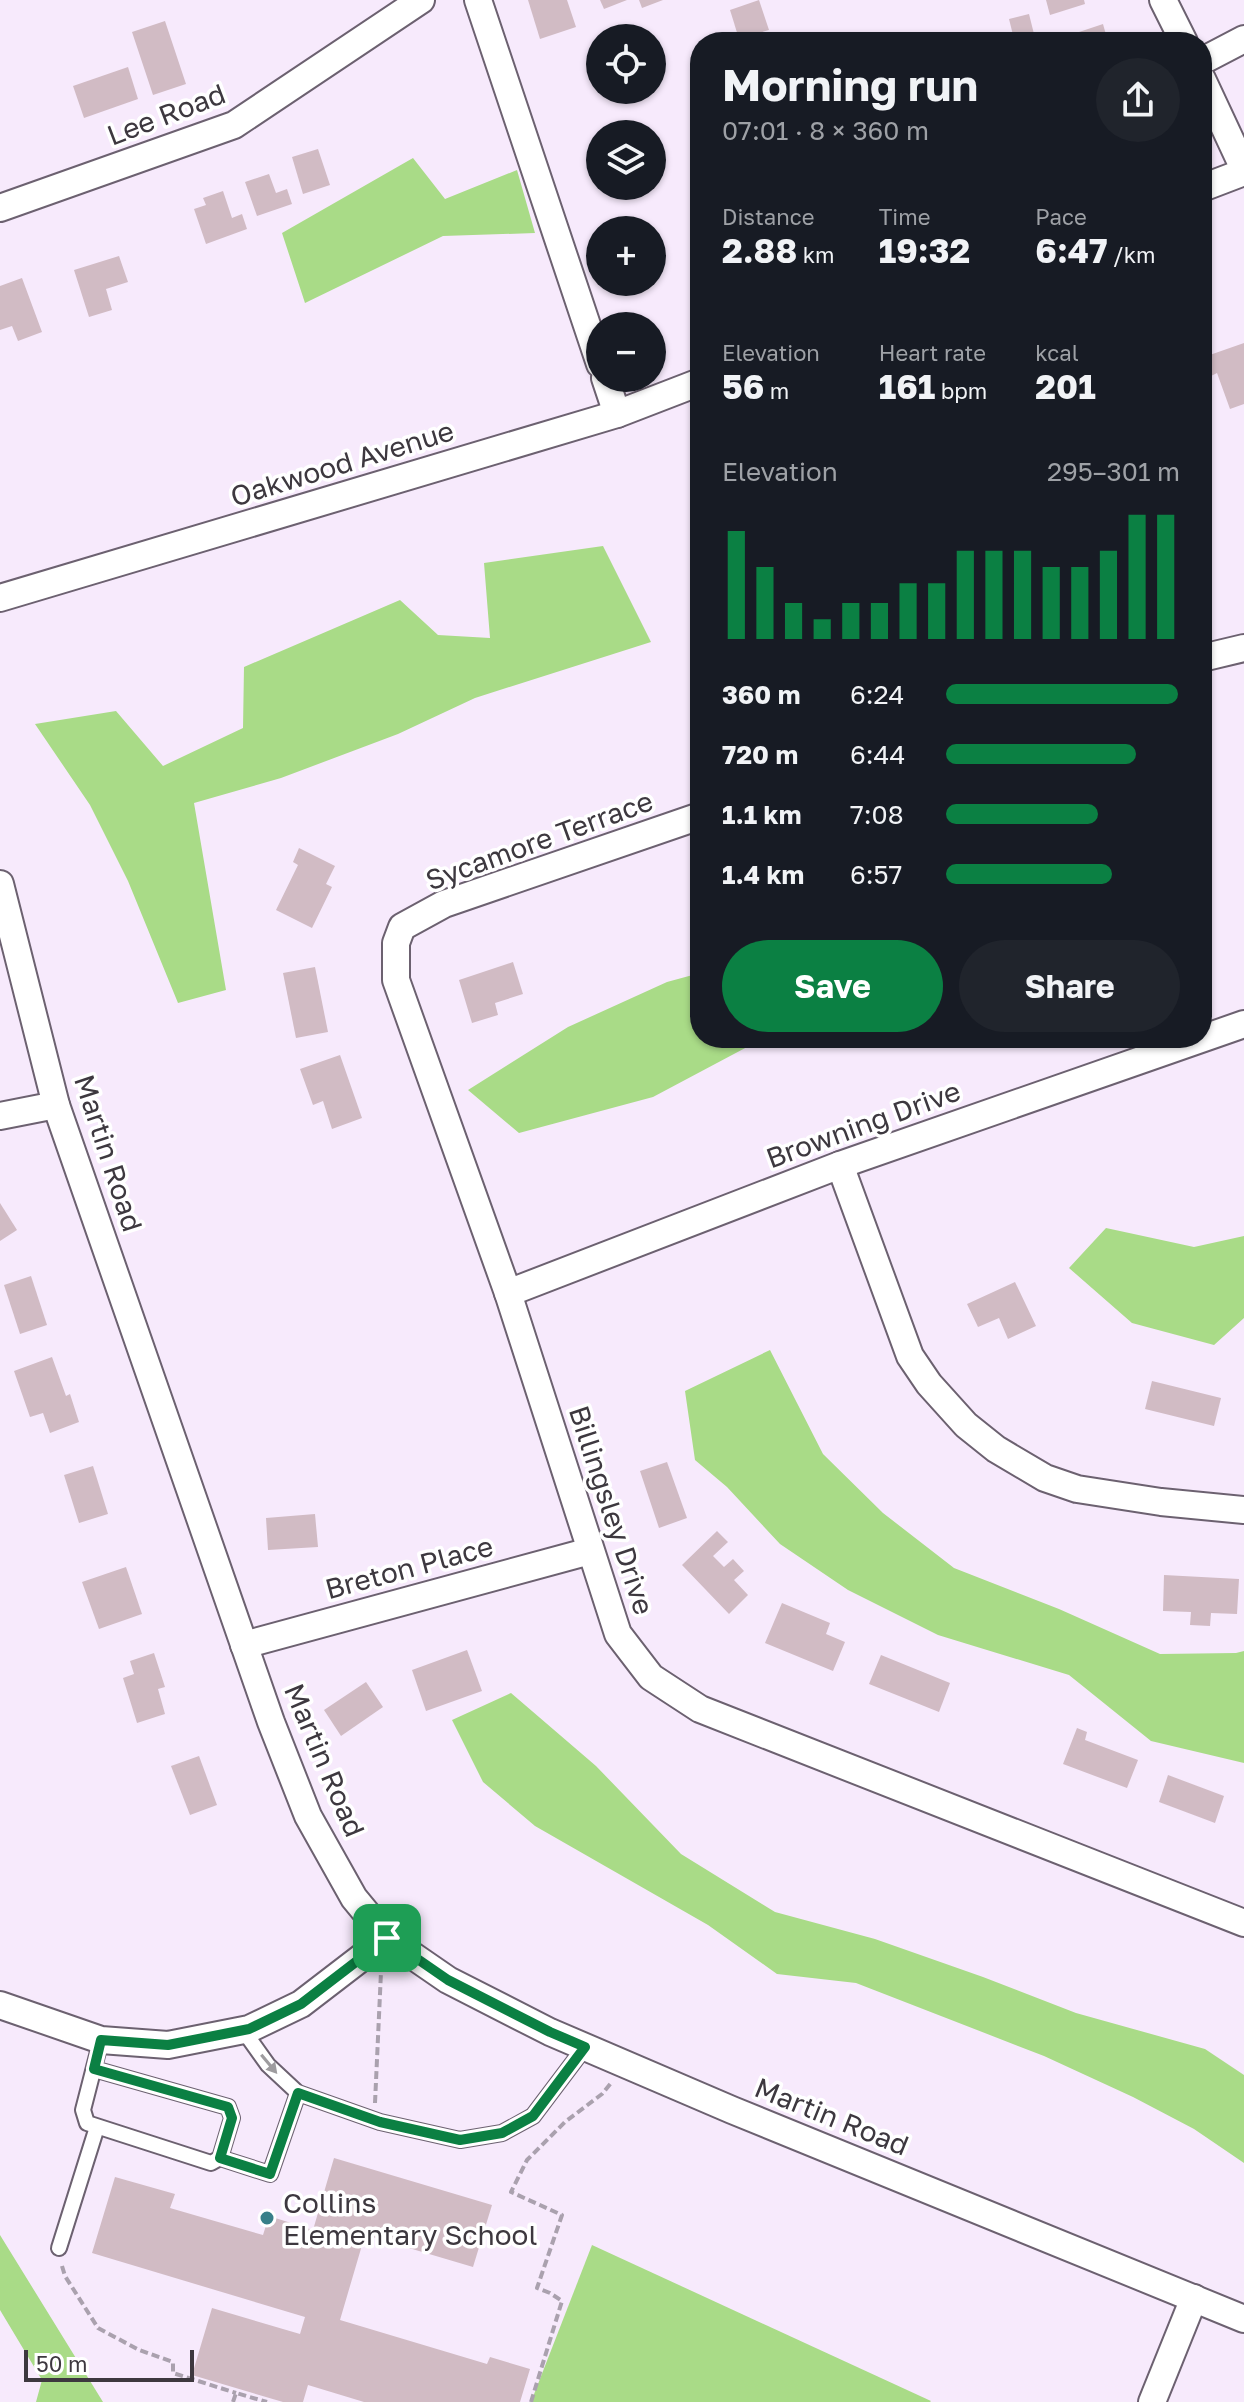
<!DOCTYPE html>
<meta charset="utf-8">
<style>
:root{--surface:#171b24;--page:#20242c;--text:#f1f3f6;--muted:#9ea1a6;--accent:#0b8043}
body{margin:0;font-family:"Golos Text",sans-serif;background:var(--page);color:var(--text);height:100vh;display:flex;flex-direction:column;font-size:30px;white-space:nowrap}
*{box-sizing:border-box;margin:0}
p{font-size:26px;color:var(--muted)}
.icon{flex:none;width:44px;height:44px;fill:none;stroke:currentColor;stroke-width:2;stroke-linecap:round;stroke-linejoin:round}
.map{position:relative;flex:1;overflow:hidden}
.sheet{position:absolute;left:690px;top:32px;width:522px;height:1016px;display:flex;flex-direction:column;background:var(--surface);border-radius:32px;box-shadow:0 2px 6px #0004}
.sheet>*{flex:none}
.fabs{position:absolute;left:586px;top:24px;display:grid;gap:16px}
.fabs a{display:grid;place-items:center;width:80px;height:80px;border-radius:50%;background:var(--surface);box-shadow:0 2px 6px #0004;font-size:40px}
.scale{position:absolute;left:24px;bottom:20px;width:170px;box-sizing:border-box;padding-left:8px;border:4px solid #3d383f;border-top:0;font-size:22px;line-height:28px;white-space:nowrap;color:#3d383f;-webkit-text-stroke:6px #fff;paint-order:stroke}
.pin{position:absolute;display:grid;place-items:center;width:68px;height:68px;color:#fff;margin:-34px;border-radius:16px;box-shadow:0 4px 12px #0006}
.round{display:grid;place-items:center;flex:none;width:84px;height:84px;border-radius:42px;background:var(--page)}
.headline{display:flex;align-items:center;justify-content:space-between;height:136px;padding:0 32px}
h1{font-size:44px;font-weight:700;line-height:60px}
.figures{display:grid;grid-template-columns:repeat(3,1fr);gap:12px;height:136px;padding:8px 32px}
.figures div{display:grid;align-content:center}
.figures b{font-size:34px;font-weight:700}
.figures small{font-size:22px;font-weight:400}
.figures p{font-size:22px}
.chart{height:224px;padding:16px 32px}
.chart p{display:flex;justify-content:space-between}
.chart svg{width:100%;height:144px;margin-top:8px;stroke:var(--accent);stroke-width:6}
.cta{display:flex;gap:16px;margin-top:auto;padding:16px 32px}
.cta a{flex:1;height:92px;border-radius:48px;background:var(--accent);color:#fff;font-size:32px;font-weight:700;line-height:92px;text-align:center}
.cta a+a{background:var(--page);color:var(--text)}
ul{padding:0 32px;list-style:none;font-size:26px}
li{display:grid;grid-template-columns:128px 96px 1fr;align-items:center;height:60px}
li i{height:20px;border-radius:10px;background:var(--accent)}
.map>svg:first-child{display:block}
</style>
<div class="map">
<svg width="1244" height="2402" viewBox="0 0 1244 2402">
<rect width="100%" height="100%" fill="#f7eafc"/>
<!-- green -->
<g fill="#a9db87">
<polygon points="413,158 445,199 517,170 535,233 443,236 305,303 282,233"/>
<polygon points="603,546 651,642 475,698 398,734 281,778 194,803 226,990 178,1003 128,881 90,805 35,724 116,711 163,766 243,728 244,667 400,600 438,635 490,638 484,563"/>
<polygon points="700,973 700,1038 764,1038 653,1097 519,1133 468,1090 568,1027 667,982"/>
<polygon points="1106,1228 1194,1247 1244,1236 1244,1318 1214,1345 1132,1323 1069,1268"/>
<polygon points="770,1350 823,1454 883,1513 954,1568 1059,1609 1160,1654 1236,1653 1244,1651 1244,1763 1151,1741 1069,1675 938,1635 848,1590 780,1544 727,1487 695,1460 685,1391"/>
<polygon points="511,1693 596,1766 681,1854 775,1912 875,1939 983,1977 1076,2013 1205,2049 1244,2075 1244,2163 1194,2129 1133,2097 1044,2056 856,1983 777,1974 708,1925 535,1826 483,1782 452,1720"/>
<polygon points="0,2235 103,2402 36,2402 42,2380 0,2310"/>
<polygon points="592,2245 931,2401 930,2402 531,2402"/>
</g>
<!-- building -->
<g fill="#d1bbc4">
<polygon points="528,0 567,0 576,27 540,39"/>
<polygon points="600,0 627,0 604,9"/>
<polygon points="639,0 663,0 642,8"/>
<polygon points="759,0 769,30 739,39 730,10"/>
<polygon points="1046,0 1084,0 1085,4 1050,15"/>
<polygon points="1029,14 1034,34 1014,39 1009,19"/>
<polygon points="165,21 186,84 153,95 132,32"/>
<polygon points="1103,24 1108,42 1058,42 1058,39"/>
<polygon points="128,67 138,99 84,118 73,86"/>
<polygon points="318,149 330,185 303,194 292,157"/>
<polygon points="269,174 276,193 287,189 292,204 257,216 245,182"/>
<polygon points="223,191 232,218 242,214 247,229 206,244 194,209 206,205 203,198"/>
<polygon points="119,256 128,282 106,289 112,310 89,317 74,270"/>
<polygon points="22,278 42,332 18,341 12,326 0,330 0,286"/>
<polygon points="1244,343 1244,404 1230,409 1217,373 1211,376 1204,357"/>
<polygon points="299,848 335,866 326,884 332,887 312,928 276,910 298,865 293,862"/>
<polygon points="1202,928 1210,953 1202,956"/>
<polygon points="513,962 523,994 495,1003 498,1015 472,1023 459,980"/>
<polygon points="315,967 328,1032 296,1038 283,973"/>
<polygon points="340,1055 362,1118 332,1129 323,1101 313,1105 300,1069"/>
<polygon points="0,1203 17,1230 0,1241"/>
<polygon points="31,1276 47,1325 20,1334 4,1285"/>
<polygon points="1015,1282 1036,1326 1008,1339 999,1318 978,1327 967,1304"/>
<polygon points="52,1357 66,1396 70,1394 79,1422 50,1433 43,1413 30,1417 14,1371"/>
<polygon points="1152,1381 1221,1398 1214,1426 1145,1409"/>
<polygon points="667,1462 687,1518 659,1528 640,1471"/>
<polygon points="93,1466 108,1514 79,1523 64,1475"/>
<polygon points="315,1514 318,1547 268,1550 266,1518"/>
<polygon points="717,1531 728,1542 713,1556 724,1567 733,1559 744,1571 734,1580 748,1595 729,1614 682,1565"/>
<polygon points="126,1567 142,1614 99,1629 82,1582"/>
<polygon points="1164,1575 1239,1579 1237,1614 1211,1613 1210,1626 1190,1625 1191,1612 1163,1611"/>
<polygon points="782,1603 830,1623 826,1634 845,1642 833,1671 765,1643"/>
<polygon points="467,1650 482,1691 426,1711 412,1670"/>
<polygon points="154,1653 165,1687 158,1689 165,1714 137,1723 123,1678 134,1674 130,1661"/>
<polygon points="881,1655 950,1683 939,1712 869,1684"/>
<polygon points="366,1682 383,1707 341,1736 324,1710"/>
<polygon points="1077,1728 1087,1732 1085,1740 1138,1760 1127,1788 1063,1764"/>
<polygon points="199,1756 217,1805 190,1815 171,1766"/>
<polygon points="1168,1775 1224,1796 1215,1823 1159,1802"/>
<polygon points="334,2158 492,2205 473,2267 365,2235 340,2320 487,2364 490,2357 530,2369 520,2402 364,2402 308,2385 303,2402 283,2402 192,2375 212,2308 300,2334 305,2317 92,2253 115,2177 175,2194 170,2208 263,2235 269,2216 313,2230"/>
</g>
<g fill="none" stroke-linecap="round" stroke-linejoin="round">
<defs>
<g id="service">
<polyline points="243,2030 268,2065 298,2093 380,2122 460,2140 502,2133 533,2116 585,2047"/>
<polyline points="94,2069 228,2107 232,2118 220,2158 211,2163 87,2123 83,2110 101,2040"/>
<polyline points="220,2158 270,2174 298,2093"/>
<polyline points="59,2248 97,2127"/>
</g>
<g id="minor">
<polyline points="478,0 600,364"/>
<polyline points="1163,0 1184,42"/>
<polyline points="1202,61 1244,39"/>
<polyline points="1202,79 1244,169"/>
<polyline points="1202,188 1244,172"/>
<polyline points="0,208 234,125 421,0"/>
<polyline points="605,378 617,414"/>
<polyline points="0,598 617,414 700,382"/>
<polyline points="1202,658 1244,648"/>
<polyline points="700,816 444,904 402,927 396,943 396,980 508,1293 618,1634 651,1677 700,1709 1244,1923"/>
<polyline points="0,884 56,1105 271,1722 308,1816 354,1898 387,1938 448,1980 550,2032 732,2110 1244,2319"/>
<polyline points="0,1116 56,1105"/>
<polyline points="840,1165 910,1356 929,1384 966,1425 996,1449 1045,1478 1077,1489 1161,1502 1244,1510"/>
<polyline points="508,1293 840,1165 1244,1024"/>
<polyline points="244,1645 590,1551"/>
<polyline points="0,2005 101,2040 168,2045 249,2029 301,2004 387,1938"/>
<polyline points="1152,2402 1194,2298"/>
</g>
</defs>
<!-- service casing -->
<use href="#service" stroke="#6c6170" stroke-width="18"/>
<!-- minor casing -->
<use href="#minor" stroke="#6c6170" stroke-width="30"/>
<!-- path -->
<g stroke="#aaa1ae" stroke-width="4" stroke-dasharray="8 4" stroke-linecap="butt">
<polyline points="375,2103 381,1972"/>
<polyline points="62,2266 65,2276 98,2328 139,2350 173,2362 173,2373 236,2393"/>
<polyline points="233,2402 236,2393 267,2402"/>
<polyline points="531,2402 562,2301 550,2293 537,2288 562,2215 511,2192 527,2160 565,2122 602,2094 611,2083"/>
</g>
<!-- service -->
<use href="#service" stroke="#fff" stroke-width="14"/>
<!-- minor -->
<use href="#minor" stroke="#fff" stroke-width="26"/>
</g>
<!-- one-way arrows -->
<defs><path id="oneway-solid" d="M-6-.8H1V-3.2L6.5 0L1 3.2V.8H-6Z" transform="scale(2)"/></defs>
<use fill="#9e9c9f" href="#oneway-solid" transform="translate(269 2064) rotate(50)"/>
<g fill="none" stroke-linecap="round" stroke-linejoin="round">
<defs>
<polygon id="route" points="387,1938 448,1980 550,2032 585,2047 533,2116 502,2133 460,2140 380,2122 298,2093 270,2174 220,2158 232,2118 228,2107 94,2069 101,2040 168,2045 249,2029 301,2004"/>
</defs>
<!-- route casing -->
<use href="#route" stroke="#fff" stroke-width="16"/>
<!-- route -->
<use href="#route" stroke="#0b8043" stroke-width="10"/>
</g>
<!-- markers -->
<circle fill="#387f89" stroke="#fff" stroke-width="3" cx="267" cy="2218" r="8"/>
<g text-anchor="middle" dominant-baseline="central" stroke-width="7" stroke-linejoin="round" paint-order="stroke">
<!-- street labels -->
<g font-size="28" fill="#3d383f" stroke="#fff">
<text transform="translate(166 114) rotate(-21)">Lee Road</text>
<text transform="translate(342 463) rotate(-17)">Oakwood Avenue</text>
<text transform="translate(539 840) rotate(-20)">Sycamore Terrace</text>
<text transform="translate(863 1124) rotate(-20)">Browning Drive</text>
<text transform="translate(109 1153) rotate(72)">Martin Road</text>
<text transform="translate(612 1510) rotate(72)">Billingsley Drive</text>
<text transform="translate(409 1567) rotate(-15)">Breton Place</text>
<text transform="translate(325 1760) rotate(67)">Martin Road</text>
<text transform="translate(832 2116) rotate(22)">Martin Road</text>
</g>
<!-- poi labels -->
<g font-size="28" fill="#3d383f" stroke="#fff" text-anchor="start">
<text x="283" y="2202">Collins<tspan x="283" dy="32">Elementary School</tspan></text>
</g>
</g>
</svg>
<div class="fabs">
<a><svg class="icon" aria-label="locate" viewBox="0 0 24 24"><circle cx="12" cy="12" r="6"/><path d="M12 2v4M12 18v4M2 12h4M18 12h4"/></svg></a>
<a><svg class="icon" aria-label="layers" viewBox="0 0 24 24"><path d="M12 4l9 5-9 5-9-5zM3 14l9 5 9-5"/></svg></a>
<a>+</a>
<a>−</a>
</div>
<div class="scale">50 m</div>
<div class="pin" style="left:387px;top:1938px;background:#1e9e55"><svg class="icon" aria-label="arrive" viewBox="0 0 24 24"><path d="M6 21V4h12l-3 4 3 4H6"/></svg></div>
<section class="sheet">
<div class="headline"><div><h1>Morning run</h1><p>07:01 · 8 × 360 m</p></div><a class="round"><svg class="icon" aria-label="share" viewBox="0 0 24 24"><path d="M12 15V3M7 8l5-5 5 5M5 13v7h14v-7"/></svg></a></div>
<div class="figures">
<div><p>Distance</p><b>2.88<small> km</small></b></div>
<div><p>Time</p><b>19:32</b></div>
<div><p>Pace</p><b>6:47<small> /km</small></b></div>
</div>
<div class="figures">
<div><p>Elevation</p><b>56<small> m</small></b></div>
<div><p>Heart rate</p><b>161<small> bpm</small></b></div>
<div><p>kcal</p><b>201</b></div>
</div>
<div class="chart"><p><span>Elevation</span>295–301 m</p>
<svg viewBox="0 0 160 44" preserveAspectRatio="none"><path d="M5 44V11M15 44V22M25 44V33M35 44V38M45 44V33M55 44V33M65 44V27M75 44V27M85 44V17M95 44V17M105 44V17M115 44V22M125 44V22M135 44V17M145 44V6M155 44V6"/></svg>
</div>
<ul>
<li><b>360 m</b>6:24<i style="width:99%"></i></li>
<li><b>720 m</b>6:44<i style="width:81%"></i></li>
<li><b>1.1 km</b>7:08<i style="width:65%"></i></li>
<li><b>1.4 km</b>6:57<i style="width:71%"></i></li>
</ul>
<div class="cta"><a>Save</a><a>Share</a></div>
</section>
</div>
